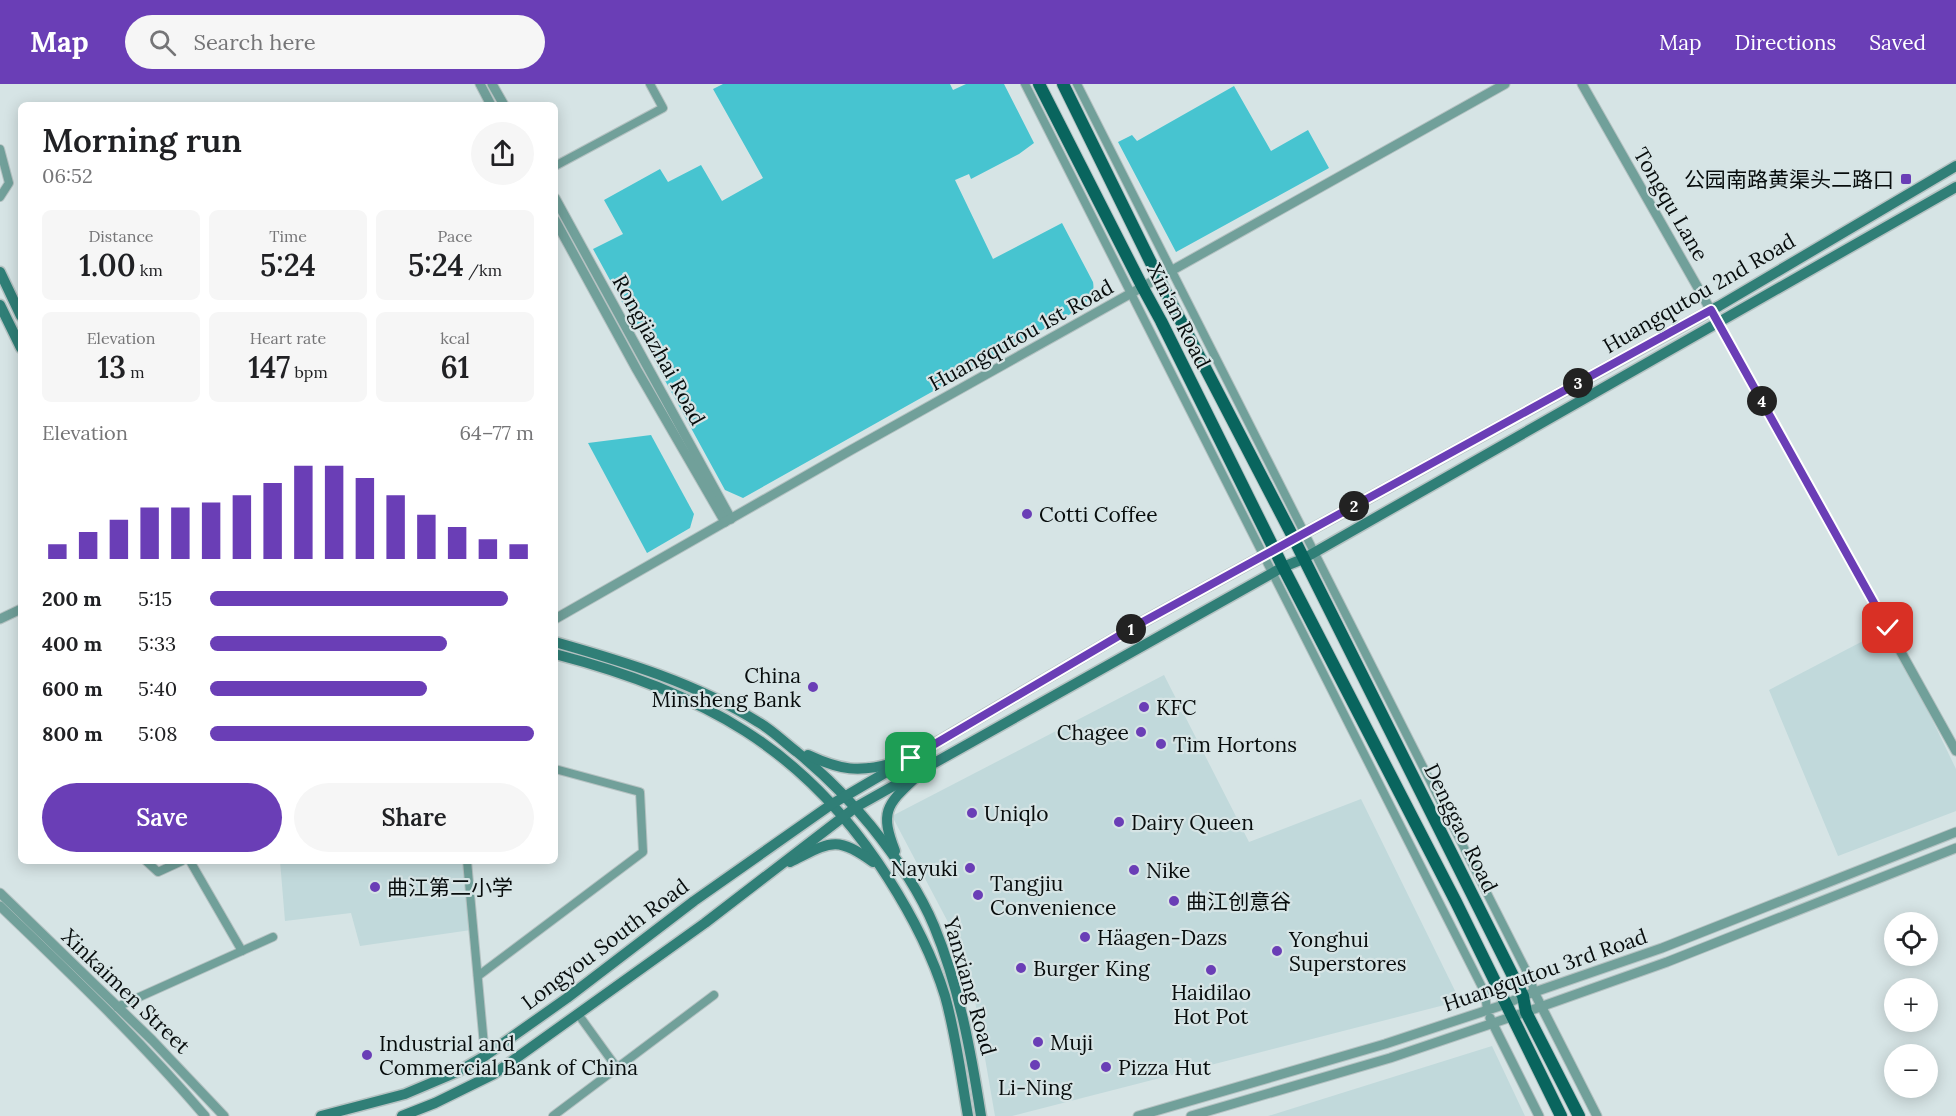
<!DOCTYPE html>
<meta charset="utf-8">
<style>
:root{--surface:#fff;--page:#f6f6f6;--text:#202124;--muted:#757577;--accent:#6a3eb6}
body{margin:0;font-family:Lora,"Noto Sans SC",serif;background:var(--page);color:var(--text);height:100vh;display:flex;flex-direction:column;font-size:22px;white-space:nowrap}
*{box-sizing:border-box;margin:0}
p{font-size:20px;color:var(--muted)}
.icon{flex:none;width:33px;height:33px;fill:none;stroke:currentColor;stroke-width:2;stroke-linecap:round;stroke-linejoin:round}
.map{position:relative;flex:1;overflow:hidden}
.sheet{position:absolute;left:18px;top:18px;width:540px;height:762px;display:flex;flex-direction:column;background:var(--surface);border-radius:9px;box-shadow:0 3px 15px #0003}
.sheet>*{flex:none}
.buttons{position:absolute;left:1884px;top:828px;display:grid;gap:12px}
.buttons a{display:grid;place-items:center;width:54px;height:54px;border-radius:50%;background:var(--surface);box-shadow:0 3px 15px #0003;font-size:30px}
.pin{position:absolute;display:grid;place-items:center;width:51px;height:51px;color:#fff;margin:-26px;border-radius:12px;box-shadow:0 3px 9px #0006}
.km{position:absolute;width:30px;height:30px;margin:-15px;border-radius:50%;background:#222;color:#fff;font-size:16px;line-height:30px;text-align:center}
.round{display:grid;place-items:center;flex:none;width:63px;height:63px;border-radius:32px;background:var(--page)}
.overview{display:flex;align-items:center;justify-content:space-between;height:102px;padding:0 24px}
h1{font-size:33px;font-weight:600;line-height:45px}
.metrics{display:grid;grid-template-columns:repeat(3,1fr);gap:9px;height:102px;padding:6px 24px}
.metrics div{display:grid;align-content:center;border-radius:9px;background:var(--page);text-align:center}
.metrics b{font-size:30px;font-weight:600}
.metrics small{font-size:16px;font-weight:400}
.metrics p{font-size:16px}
.chart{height:168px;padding:12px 24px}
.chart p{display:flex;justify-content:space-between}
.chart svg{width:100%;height:108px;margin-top:6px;stroke:var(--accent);stroke-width:6}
.primary-button{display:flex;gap:12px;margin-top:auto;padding:12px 24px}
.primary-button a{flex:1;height:69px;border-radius:36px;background:var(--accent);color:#fff;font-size:24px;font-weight:600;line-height:69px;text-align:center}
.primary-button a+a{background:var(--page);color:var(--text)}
ul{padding:0 24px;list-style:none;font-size:20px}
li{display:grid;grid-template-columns:96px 72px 1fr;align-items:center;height:45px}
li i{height:15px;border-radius:8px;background:var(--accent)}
header{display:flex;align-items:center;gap:36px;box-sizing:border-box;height:84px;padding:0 30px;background:var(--accent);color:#fff}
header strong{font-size:28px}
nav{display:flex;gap:33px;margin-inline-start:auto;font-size:21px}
.search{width:420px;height:54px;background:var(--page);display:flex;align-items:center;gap:15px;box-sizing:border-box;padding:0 21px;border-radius:33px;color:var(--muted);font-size:22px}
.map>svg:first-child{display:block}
</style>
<header>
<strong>Map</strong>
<div class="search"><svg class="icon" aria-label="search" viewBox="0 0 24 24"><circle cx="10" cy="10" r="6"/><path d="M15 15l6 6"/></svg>Search here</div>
<nav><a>Map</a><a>Directions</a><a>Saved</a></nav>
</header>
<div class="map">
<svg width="1956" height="1032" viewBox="0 0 1956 1032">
<rect width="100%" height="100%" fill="#d6e4e5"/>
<!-- built -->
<g fill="#c1d9db">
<polygon points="1888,544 1956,685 1956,727 1838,772 1769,606"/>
<polygon points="1164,591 1249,758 1361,715 1460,917 1012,1032 995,1032 968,876 892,732"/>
<polygon points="280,777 464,777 471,846 360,862 351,829 285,837"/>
<polygon points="1492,962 1525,1032 1268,1032"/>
</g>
<!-- green -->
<g fill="#47c4d0">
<path d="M723,0H950L953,6L966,0H1004L1034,59L1019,70L971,95L969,90L955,96L993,175L1062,139L1093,198C1096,214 1084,219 1074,228L743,414L725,406L593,165L623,150L604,116L660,85L668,98L701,81L722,117L763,94L713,5Z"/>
<polygon points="1234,2 1271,67 1308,46 1329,84 1176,168 1118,58 1132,51 1137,57"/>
<polygon points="651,351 694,430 690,444 647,469 588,359"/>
</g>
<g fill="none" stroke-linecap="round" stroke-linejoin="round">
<defs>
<g id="minor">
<polyline points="1025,0 1485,909 1487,926"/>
<polyline points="1077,0 1531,896 1534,908"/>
<polyline points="0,65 9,99 0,113"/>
<polyline points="555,82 663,24 650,0"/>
<polyline points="146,777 158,788 182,777"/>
<polyline points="190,777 242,867"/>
<polyline points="467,777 485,972"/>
<polyline points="478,892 643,768 640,708 555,685"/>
<polyline points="117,923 273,853"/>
<polyline points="578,930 617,984"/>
<polyline points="553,1032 714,911"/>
</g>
<g id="tertiary">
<polyline points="480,0 491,21"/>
<polyline points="492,0 504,21"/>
<polyline points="1582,0 1718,239 1956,667"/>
<polyline points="555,114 731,435"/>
<polyline points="555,136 637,286 725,438"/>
<polyline points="0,535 21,525"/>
<polyline points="555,535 851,366 1505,0"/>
<polyline points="0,809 152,956 224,1032"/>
<path d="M0,822C71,890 141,957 205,1032"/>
<polyline points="1534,908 1597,1032"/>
<polyline points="1490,934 1539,1032"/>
<polyline points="1138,1032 1385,960 1506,920 1523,912 1662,864 1956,748"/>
<polyline points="1191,1032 1390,974 1526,928 1667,878 1956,764"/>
</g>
<g id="secondary">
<polyline points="0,188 21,232"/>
<polyline points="0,221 21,264"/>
<path d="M555,558C625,578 696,599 758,638C772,646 784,658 797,668C825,691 849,715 871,742C896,773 919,806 934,842C959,902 971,968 981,1032"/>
<path d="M555,570C701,608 805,663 888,794C911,830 932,870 945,912C956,951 961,992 968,1032"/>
<path d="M808,671C840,686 859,689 893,679"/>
<path d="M895,767C880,729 886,721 914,695"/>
<path d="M790,778C829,759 835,750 873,778"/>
<polyline points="321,1032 405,1010 457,988 485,972 567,914 694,817 832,720 1139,540 1719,222 1956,82"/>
<polyline points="402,1032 435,1019 494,990 705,839 856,723 1283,483 1303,475 1956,103"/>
</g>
<g id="primary">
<polyline points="1039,0 1143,204 1161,237 1283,483 1456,818 1561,1032"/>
<polyline points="1063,0 1159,195 1291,449 1523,912 1526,928 1579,1032"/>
</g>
</defs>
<!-- minor casing -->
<use href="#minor" stroke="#b5c2c2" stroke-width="10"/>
<!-- tertiary casing -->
<use href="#tertiary" stroke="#b5c2c2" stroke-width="11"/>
<!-- secondary casing -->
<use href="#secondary" stroke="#b5c2c2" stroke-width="13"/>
<!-- primary casing -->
<use href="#primary" stroke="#b5c2c2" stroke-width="14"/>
<!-- minor -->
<use href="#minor" stroke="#71a09a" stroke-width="8"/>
<!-- tertiary -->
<use href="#tertiary" stroke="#71a09a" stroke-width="9"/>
<!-- secondary -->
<use href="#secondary" stroke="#307f77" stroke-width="10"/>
<!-- primary -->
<use href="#primary" stroke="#09655e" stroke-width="12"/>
</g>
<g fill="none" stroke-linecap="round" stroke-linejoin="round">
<defs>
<polyline id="route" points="911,674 1139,540 1711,226 1888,544"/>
</defs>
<!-- route casing -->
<use href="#route" stroke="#fff" stroke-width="12"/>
<!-- route -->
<use href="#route" stroke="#6a3eb6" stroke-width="8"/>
</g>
<!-- markers -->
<g fill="#6a3eb6" stroke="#d6e4e5" stroke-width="2">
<rect x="1900" y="89" width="12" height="12" rx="3"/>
<circle cx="1027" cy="430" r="6"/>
<circle cx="813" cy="603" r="6"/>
<circle cx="1144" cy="623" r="6"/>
<circle cx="1141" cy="648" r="6"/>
<circle cx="1161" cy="660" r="6"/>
<circle cx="972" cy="729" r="6"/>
<circle cx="1119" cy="738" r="6"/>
<circle cx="970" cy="784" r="6"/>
<circle cx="1134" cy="786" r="6"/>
<circle cx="375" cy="803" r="6"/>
<circle cx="978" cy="811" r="6"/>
<circle cx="1174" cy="817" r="6"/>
<circle cx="1085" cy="853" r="6"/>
<circle cx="1277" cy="867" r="6"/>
<circle cx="1021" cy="884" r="6"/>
<circle cx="1211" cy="886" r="6"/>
<circle cx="1038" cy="958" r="6"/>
<circle cx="367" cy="971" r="6"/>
<circle cx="1035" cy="981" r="6"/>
<circle cx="1106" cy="983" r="6"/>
</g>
<g text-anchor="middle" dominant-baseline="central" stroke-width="4.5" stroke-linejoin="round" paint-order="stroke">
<!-- poi labels -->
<g font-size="21" fill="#080d0d" stroke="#d6e4e5" text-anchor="start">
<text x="1894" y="95" text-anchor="end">公园南路黄渠头二路口</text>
<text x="1039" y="430">Cotti Coffee</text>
<text x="801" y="591" text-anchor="end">China<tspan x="801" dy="24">Minsheng Bank</tspan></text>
<text x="1156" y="623">KFC</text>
<text x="1129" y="648" text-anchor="end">Chagee</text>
<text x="1173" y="660">Tim Hortons</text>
<text x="984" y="729">Uniqlo</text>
<text x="1131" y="738">Dairy Queen</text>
<text x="958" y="784" text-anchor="end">Nayuki</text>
<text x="1146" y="786">Nike</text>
<text x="990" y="799">Tangjiu<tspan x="990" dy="24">Convenience</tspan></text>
<text x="387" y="803">曲江第二小学</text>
<text x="1186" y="817">曲江创意谷</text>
<text x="1097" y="853">Häagen-Dazs</text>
<text x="1289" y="855">Yonghui<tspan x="1289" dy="24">Superstores</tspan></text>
<text x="1033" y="884">Burger King</text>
<text x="1211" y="908" text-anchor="middle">Haidilao<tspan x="1211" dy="24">Hot Pot</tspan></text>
<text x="1050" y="958">Muji</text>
<text x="379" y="959">Industrial and<tspan x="379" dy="24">Commercial Bank of China</tspan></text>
<text x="1118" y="983">Pizza Hut</text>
<text x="1035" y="1003" text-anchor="middle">Li-Ning</text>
</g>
<!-- street labels -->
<g font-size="21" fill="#080d0d" stroke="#d6e4e5">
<text transform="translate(1671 120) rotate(60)">Tongqu Lane</text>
<text transform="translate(1699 209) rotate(-30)">Huangqutou 2nd Road</text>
<text transform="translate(1179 232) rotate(63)">Xin'an Road</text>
<text transform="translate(1021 251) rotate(-29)">Huangqutou 1st Road</text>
<text transform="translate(659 266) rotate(61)">Rongjiazhai Road</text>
<text transform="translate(1461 744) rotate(64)">Denggao Road</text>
<text transform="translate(605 860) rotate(-37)">Longyou South Road</text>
<text transform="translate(1545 886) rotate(-19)">Huangqutou 3rd Road</text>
<text transform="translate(970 902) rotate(74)">Yanxiang Road</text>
<text transform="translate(126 907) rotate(44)">Xinkaimen Street</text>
</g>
</g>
</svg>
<div class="buttons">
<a><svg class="icon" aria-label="locate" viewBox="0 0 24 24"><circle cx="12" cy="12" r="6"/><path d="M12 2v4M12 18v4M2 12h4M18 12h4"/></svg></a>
<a>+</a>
<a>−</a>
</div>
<div class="pin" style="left:911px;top:674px;background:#1e9e55"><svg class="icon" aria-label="arrive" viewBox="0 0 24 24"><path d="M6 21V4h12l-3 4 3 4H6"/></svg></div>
<div class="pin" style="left:1888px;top:544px;background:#d93025"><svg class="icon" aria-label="check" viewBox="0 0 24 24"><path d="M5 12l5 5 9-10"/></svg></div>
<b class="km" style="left:1131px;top:545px">1</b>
<b class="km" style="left:1354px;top:422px">2</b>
<b class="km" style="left:1578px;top:299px">3</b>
<b class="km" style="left:1762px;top:317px">4</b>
<section class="sheet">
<div class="overview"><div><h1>Morning run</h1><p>06:52</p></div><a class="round"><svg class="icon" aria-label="share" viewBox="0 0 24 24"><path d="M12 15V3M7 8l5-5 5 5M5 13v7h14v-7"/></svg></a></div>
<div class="metrics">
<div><p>Distance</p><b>1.00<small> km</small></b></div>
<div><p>Time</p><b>5:24</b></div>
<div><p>Pace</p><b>5:24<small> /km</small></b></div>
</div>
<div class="metrics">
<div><p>Elevation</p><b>13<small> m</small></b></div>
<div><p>Heart rate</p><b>147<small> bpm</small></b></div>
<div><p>kcal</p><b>61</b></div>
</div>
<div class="chart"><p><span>Elevation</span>64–77 m</p>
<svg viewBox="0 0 160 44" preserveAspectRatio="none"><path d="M5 44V38M15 44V33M25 44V28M35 44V23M45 44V23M55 44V21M65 44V18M75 44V13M85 44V6M95 44V6M105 44V11M115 44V18M125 44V26M135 44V31M145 44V36M155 44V38"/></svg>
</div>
<ul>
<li><b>200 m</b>5:15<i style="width:92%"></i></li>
<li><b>400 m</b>5:33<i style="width:73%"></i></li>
<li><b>600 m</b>5:40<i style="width:67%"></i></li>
<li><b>800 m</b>5:08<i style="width:100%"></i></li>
</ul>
<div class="primary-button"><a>Save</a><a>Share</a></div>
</section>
</div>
